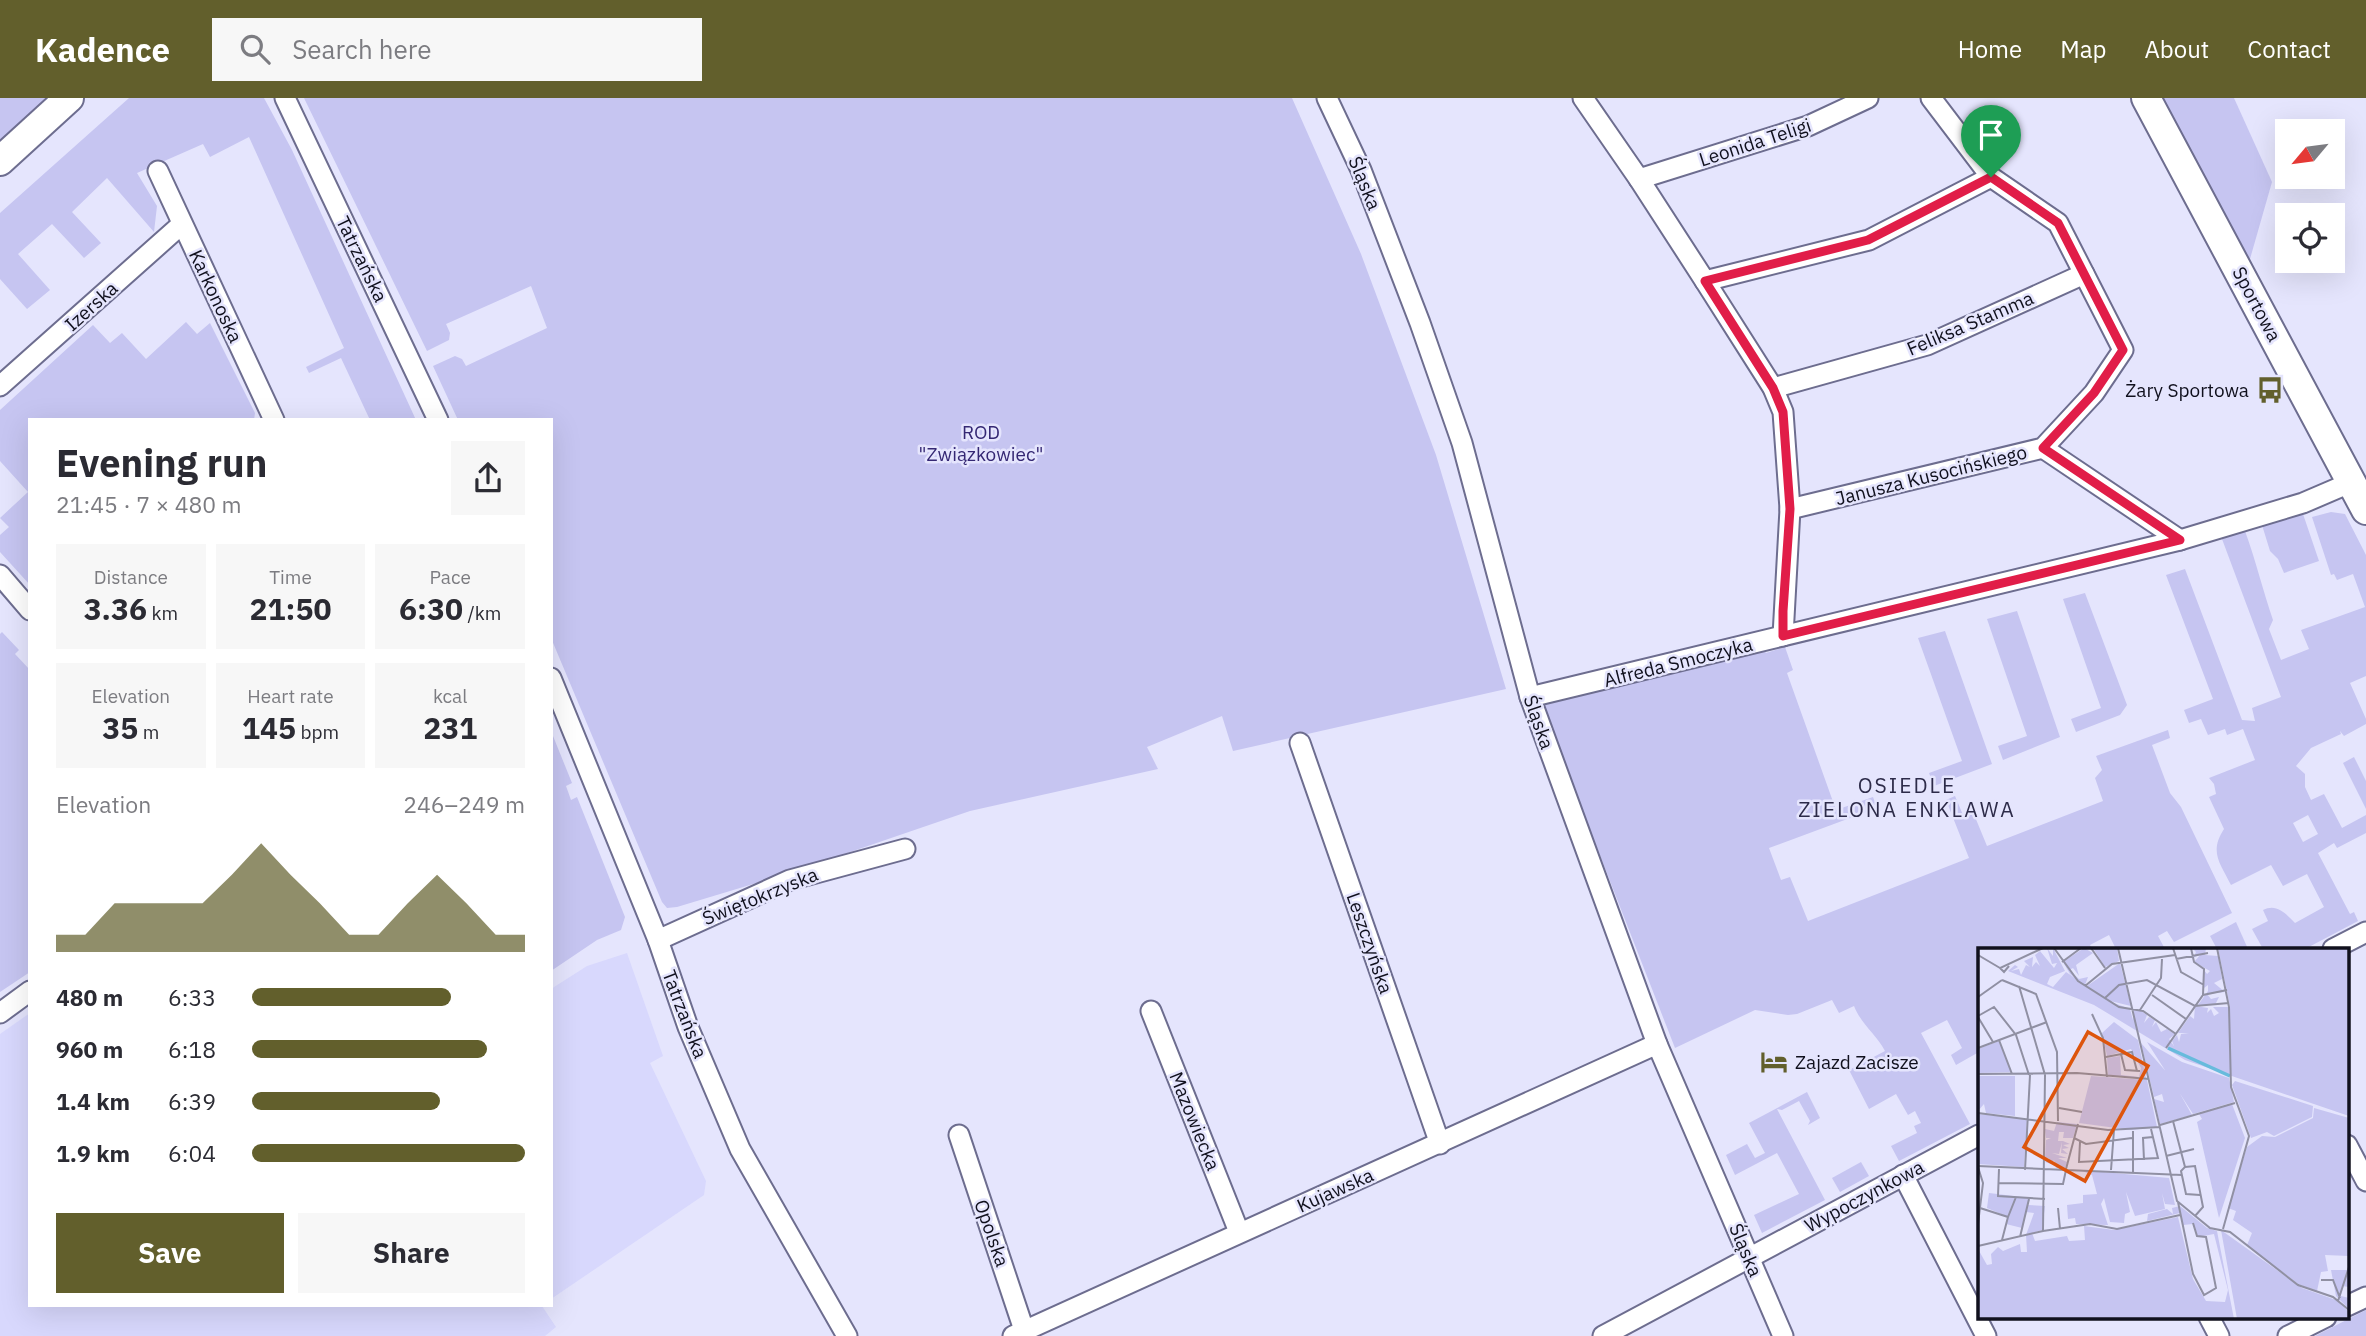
<!DOCTYPE html>
<meta charset="utf-8">
<style>
:root{--surface:#fff;--page:#f7f7f7;--text:#2b2b33;--muted:#7c7c81;--accent:#625f2c}
body{margin:0;font-family:"IBM Plex Sans",sans-serif;background:var(--page);color:var(--text);height:100vh;display:flex;flex-direction:column;font-size:26px;white-space:nowrap}
*{box-sizing:border-box;margin:0}
p{font-size:23px;color:var(--muted)}
.icon{flex:none;width:38px;height:38px;fill:none;stroke:currentColor;stroke-width:2;stroke-linecap:round;stroke-linejoin:round}
.map{position:relative;flex:1;overflow:hidden}
.details{position:absolute;left:28px;top:320px;width:525px;height:889px;display:flex;flex-direction:column;background:var(--surface);border-radius:0px;box-shadow:0 7px 28px #0002}
.details>*{flex:none}
.needle{width:46px;rotate:241deg}
.fabs{position:absolute;left:2275px;top:21px;display:grid;gap:14px}
.fabs a{display:grid;place-items:center;width:70px;height:70px;border-radius:0px;background:var(--surface);box-shadow:0 7px 28px #0002;font-size:35px}
.pin{position:absolute;display:grid;place-items:center;width:60px;height:60px;color:#fff;margin:-72px -30px;border-radius:50% 50% 50% 0;rotate:-45deg;box-shadow:0 0 7px #0007}
.pin .icon{rotate:45deg}
.round{display:grid;place-items:center;flex:none;width:74px;height:74px;border-radius:0px;background:var(--page)}
.head{display:flex;align-items:center;justify-content:space-between;height:119px;padding:0 28px}
h1{font-size:38px;font-weight:800;line-height:52px}
.metrics{display:grid;grid-template-columns:repeat(3,1fr);gap:10px;height:119px;padding:7px 28px}
.metrics div{display:grid;align-content:center;border-radius:0px;background:var(--page);text-align:center}
.metrics b{font-size:30px;font-weight:800}
.metrics small{font-size:19px;font-weight:400}
.metrics p{font-size:19px}
.chart{height:196px;padding:14px 28px}
.chart p{display:flex;justify-content:space-between}
.chart svg{width:100%;height:126px;margin-top:7px;fill:var(--accent);opacity:.7}
.action{display:flex;gap:14px;margin-top:auto;padding:14px 28px}
.action a{flex:1;height:80px;border-radius:0px;background:var(--accent);color:#fff;font-size:28px;font-weight:800;line-height:80px;text-align:center}
.action a+a{background:var(--page);color:var(--text)}
ul{padding:0 28px;list-style:none;font-size:23px}
li{display:grid;grid-template-columns:112px 84px 1fr;align-items:center;height:52px}
li i{height:18px;border-radius:9px;background:var(--accent)}
header{display:flex;align-items:center;gap:42px;box-sizing:border-box;height:98px;padding:0 35px;background:var(--accent);color:#fff}
header strong{font-size:33px}
nav{display:flex;gap:38px;margin-inline-start:auto;font-size:24px}
.search{width:490px;height:63px;background:var(--page);display:flex;align-items:center;gap:18px;box-sizing:border-box;padding:0 24px;border-radius:0px;color:var(--muted);font-size:26px}
.map>svg:first-child{display:block}
</style>
<header>
<strong>Kadence</strong>
<div class="search"><svg class="icon" aria-label="search" viewBox="0 0 24 24"><circle cx="10" cy="10" r="6"/><path d="M15 15l6 6"/></svg>Search here</div>
<nav><a>Home</a><a>Map</a><a>About</a><a>Contact</a></nav>
</header>
<div class="map">
<svg width="2366" height="1238" viewBox="0 0 2366 1238">
<rect width="100%" height="100%" fill="#e5e5fd"/>
<!-- built -->
<g fill="#d8d8fd">
<polygon points="627,855 663,958 650,965 706,1083 704,1097 551,1201 551,891 587,868"/>
<polygon points="30,915 30,1208 542,1208 556,1229 545,1238 0,1238 0,936"/>
</g>
<!-- green -->
<g fill="#c6c5f1" fill-rule="evenodd">
<polygon points="0,0 55,0 0,49"/>
<polygon points="129,0 264,0 292,52 416,322 370,322 341,260 309,275 306,269 344,250 249,39 210,59 203,46 137,75 157,108 154,134 107,80 72,114 101,145 84,160 52,126 18,156 50,192 27,211 0,181 0,115"/>
<polygon points="304,0 1292,0 1361,156 1436,357 1506,591 1233,653 1222,618 1147,649 1158,671 970,713 786,776 677,809 667,810 662,804 551,540 551,322 458,322 433,268 455,258 462,261 466,268 547,230 531,188 446,226 450,235 449,242 427,253"/>
<polygon points="2160,0 2234,0 2272,84 2248,168"/>
<polygon points="186,224 197,236 210,225 255,315 254,322 30,322 30,487 0,454 0,437 9,429 0,420 28,394 0,363 0,312 93,227 110,245 122,235 146,261"/>
<path d="M2331,414L2345,416L2366,457V578L2350,585L2366,621V626L2344,638L2340,633L2341,636L2311,650L2296,668L2305,676V689L2311,702L2324,696L2342,730L2366,717V735L2337,750L2334,745L2318,755L2350,816L2354,814L2358,823L2305,851H2263L2252,831L2268,823L2263,812C2277,805 2286,816 2295,825L2324,809L2307,776L2283,788L2271,767L2231,787C2220,765 2209,754 2224,731L2209,699L2216,696L2214,686L2209,680L2255,662L2243,631L2227,637L2225,631L2208,637L2201,621L2189,625L2184,612L2213,601L2166,477L2185,471L2242,622L2255,623L2252,610L2281,599L2222,441L2245,433C2256,463 2263,493 2273,522L2269,531L2281,562L2309,551L2301,532L2365,509L2353,476L2337,482L2334,476L2331,477L2312,419ZM2308,717L2318,736L2303,744L2293,725Z"/>
<polygon points="2303,416 2319,463 2284,475 2278,461 2270,453 2262,427"/>
<polygon points="2085,495 2127,607 2120,617 2076,634 2071,621 2101,610 2063,501"/>
<polygon points="2017,513 2060,639 2003,662 1998,648 2027,638 1987,521"/>
<polygon points="1945,533 1992,666 1934,688 1929,675 1962,663 1918,540"/>
<polygon points="2,534 19,552 15,556 30,572 30,874 0,894 0,536"/>
<path d="M1785,549L1793,572L1787,575L1836,712L1873,699L1877,710L1769,750L1781,782L1790,779L1808,823L1969,760L1946,702L1955,698L1963,717L1973,714L1987,748L2103,703L2095,680L2102,672L2096,658L2168,632L2170,640L2152,647L2170,695L2181,709L2232,815L2174,844L2167,833L2158,838L2165,851H2116L2109,837L2090,847L2092,851H1979V954L1956,967L1951,957L1962,950L1947,922L1921,935L1970,1026L1899,1063L1891,1048L1917,1035L1914,1028L1921,1025L1915,1013L1908,1017L1896,996L1869,1011L1849,972L1885,953C1876,936 1861,926 1854,908L1839,915L1832,902L1797,916L1788,917L1755,912L1675,950L1541,606L1764,552L1766,555Z"/>
<polygon points="551,633 572,685 566,688 571,702 577,699 625,819 621,832 597,842 551,873"/>
<polygon points="2354,659 2366,683 2366,711 2343,665"/>
<polygon points="2236,824 2248,851 2217,851 2210,838"/>
<polygon points="1807,994 1820,1020 1808,1027 1810,1023 1799,1003 1782,1012 1777,1011 1825,1102 1762,1135 1754,1117 1799,1096 1777,1055 1735,1077 1726,1057 1747,1046 1755,1060 1765,1055 1749,1025"/>
<polygon points="1861,1064 1869,1078 1840,1094 1832,1080"/>
<polygon points="2366,1212 2366,1238 2315,1238"/>
</g>
<g fill="none" stroke-linecap="round" stroke-linejoin="round">
<defs>
<g id="street">
<polyline points="285,0 438,322"/>
<polyline points="1327,0 1361,72 1420,225 1462,345 1530,599 1657,946 1783,1238"/>
<polyline points="1583,0 1639,81 1705,183 1773,290 1783,314 1790,411 1783,538"/>
<polyline points="158,73 274,322"/>
<polyline points="1639,81 1808,28 1868,0"/>
<polyline points="1705,183 1869,142 1991,79"/>
<polyline points="0,288 182,126"/>
<polyline points="1773,290 1927,247 2084,176"/>
<polyline points="2043,350 2180,442"/>
<polyline points="1790,411 2043,350 2094,295 2123,252 2058,125 1991,79 1931,0"/>
<polyline points="0,477 30,512"/>
<polyline points="551,580 658,842 688,929 740,1051 847,1238"/>
<polyline points="1530,599 2180,442 2303,405 2352,384"/>
<polyline points="1300,645 1440,1046"/>
<polyline points="658,842 790,782 905,751"/>
<polyline points="2333,851 2366,834"/>
<polyline points="1151,913 1239,1134"/>
<polyline points="0,915 30,893"/>
<polyline points="959,1037 1024,1232"/>
<polyline points="2347,1047 2366,1083"/>
<polyline points="1903,1077 1986,1238"/>
<polyline points="2347,1208 2366,1199"/>
<polyline points="2209,1219 2219,1238"/>
<polyline points="1013,1238 1657,946"/>
<polyline points="1603,1238 1979,1037"/>
<polyline points="2288,1238 2326,1219"/>
</g>
<g id="secondary">
<polyline points="2146,0 2366,412"/>
<polyline points="0,63 69,0"/>
</g>
</defs>
<!-- street casing -->
<use href="#street" stroke="#6d6d8f" stroke-width="23"/>
<!-- secondary casing -->
<use href="#secondary" stroke="#6d6d8f" stroke-width="32"/>
<!-- street -->
<use href="#street" stroke="#fff" stroke-width="19"/>
<!-- secondary -->
<use href="#secondary" stroke="#fff" stroke-width="28"/>
</g>
<g fill="none" stroke-linecap="round" stroke-linejoin="round">
<defs>
<polygon id="route" points="1991,79 2058,125 2123,252 2094,295 2043,350 2180,442 1783,538 1783,513 1790,411 1783,314 1773,290 1705,183 1868,142"/>
</defs>
<!-- route casing -->
<use href="#route" stroke="#fff" stroke-width="14"/>
<!-- route -->
<use href="#route" stroke="#e11d48" stroke-width="9"/>
</g>
<!-- icons -->
<defs>
<symbol id="bus-bare" viewBox="-9 -9 18 18"><path d="M-5-6H5V4H4V6H2V4H-2V6H-4V4H-5ZM-3.5-4V0h7V-4ZM-3.5 1.2v1.5H-2V1.2ZM2 1.2v1.5H3.5V1.2Z" fill="#625f2c" stroke="#e5e5fd" stroke-width="2.5" paint-order="stroke"/></symbol>
<symbol id="hotel-bare" viewBox="-9 -9 18 18"><path d="M-6-4.5h1.5V1H6V5H4.5V3h-9V5H-6ZM-4 0a1.8 1.8 0 1 1 3.6 0ZM.5 0V-2.5h3Q6-2.5 6 0Z" fill="#625f2c" stroke="#e5e5fd" stroke-width="2.5" paint-order="stroke"/></symbol>
</defs>
<g fill-rule="evenodd">
<use href="#bus-bare" x="2251" y="273" width="38" height="38"/>
<use href="#hotel-bare" x="1755" y="945" width="38" height="38"/>
</g>
<g text-anchor="middle" dominant-baseline="central" stroke-width="5" stroke-linejoin="round" paint-order="stroke">
<!-- street labels -->
<g font-size="19" fill="#10101d" stroke="#e5e5fd">
<text transform="translate(1755 44) rotate(-18)">Leonida Teligi</text>
<text transform="translate(1365 85) rotate(68)">Śląska</text>
<text transform="translate(362 161) rotate(64)">Tatrzańska</text>
<text transform="translate(216 198) rotate(65)">Karkonoska</text>
<text transform="translate(2257 206) rotate(62)">Sportowa</text>
<text transform="translate(91 208) rotate(-42)">Izerska</text>
<text transform="translate(1970 225) rotate(-23)">Feliksa Stamma</text>
<text transform="translate(1931 377) rotate(-14)">Janusza Kusocińskiego</text>
<text transform="translate(1678 564) rotate(-14)">Alfreda Smoczyka</text>
<text transform="translate(1539 624) rotate(71)">Śląska</text>
<text transform="translate(760 798) rotate(-22)">Świętokrzyska</text>
<text transform="translate(1370 845) rotate(71)">Leszczyńska</text>
<text transform="translate(685 916) rotate(69)">Tatrzańska</text>
<text transform="translate(1195 1023) rotate(68)">Mazowiecka</text>
<text transform="translate(1335 1092) rotate(-24)">Kujawska</text>
<text transform="translate(1864 1098) rotate(-28)">Wypoczynkowa</text>
<text transform="translate(992 1135) rotate(71)">Opolska</text>
<text transform="translate(1746 1152) rotate(67)">Śląska</text>
</g>
<!-- poi labels -->
<g font-size="19" fill="#10101d" stroke="#e5e5fd" text-anchor="end">
<text x="2249" y="292">Żary Sportowa</text>
<text x="1795" y="964" text-anchor="start">Zajazd Zacisze</text>
</g>
<!-- park labels -->
<g font-size="19" fill="#352874" stroke="#e5e5fd">
<text x="981" y="334">ROD<tspan x="981" dy="22">"Związkowiec"</tspan></text>
</g>
<!-- neighbourhood labels -->
<g font-size="21" letter-spacing="2" fill="#2d2b49" stroke="#e5e5fd">
<text x="1907" y="687">OSIEDLE<tspan x="1907" dy="24">ZIELONA ENKLAWA</tspan></text>
</g>
</g>
<!-- overview -->
<g transform="translate(1978 850)">
<rect width="371" height="371" fill="#e5e5fd"/>
<path d="M69,0L75,8V0L87,23L72,29L69,36L75,39L88,24L109,38L142,15L153,58L128,52L152,61L155,72L156,62L163,63L169,67L166,75L171,69L177,72L174,79L178,74L183,84L189,81L197,86L191,91L196,98L194,93L199,87L201,94L203,86L211,85H200L212,68L216,71L217,58L230,60L229,65L233,61L236,68L241,65L235,59H252L240,0H371V168L207,112L116,57L30,23L37,17L40,19L33,23L41,21L43,27L48,17L52,19L46,13L55,9L54,19L58,14L62,18L57,7L62,3L76,20L79,15L74,16ZM106,0L115,5L98,17L101,28L95,20L91,22L101,31L110,29L107,37L92,26L85,14ZM115,0H139L141,13L127,19ZM214,0H228L227,7L240,8L244,31L236,35L247,44L229,46L233,51L241,49L237,57H220L230,43V37L226,40V22L229,26L232,23L216,14L223,6L215,10L218,4ZM136,74L160,92L168,130L130,128L129,110L142,108L143,127L161,129L163,120L153,101L129,108L124,85ZM21,93L33,124L0,125V101ZM169,94L204,114L251,130L256,154L215,166ZM163,95L192,128L214,167L182,176L176,151L186,154L184,146L176,149ZM0,128H37V168L8,165L6,156L0,163ZM113,128L169,132L179,179L153,182L101,175ZM257,133L335,158L334,169L296,188L289,184L273,190L254,137ZM254,156L267,190L241,270L219,174L224,171L221,166ZM336,160L371,170V308L347,307L350,323L343,324L339,343L320,336L269,297L274,285L255,272L258,263L250,260L269,199L284,188L297,189L335,170ZM0,166L49,171L46,219L0,216ZM79,174L99,176L95,190H85L86,184H81L80,193H85L92,196L85,197L91,200L84,201L90,206L83,205L84,194L81,206L74,205L89,210H80L89,214L87,220H78L76,212L73,216L67,214L71,210H67L68,192L73,190H68L67,181L76,183ZM102,222L191,230L197,257L187,256L184,245L187,261L157,268L148,244L152,264L147,266L146,275L132,274L126,250L123,256L130,277L98,276L97,270L90,271L89,257L105,255V247L119,246L114,227ZM11,245L52,250L50,257L67,258L64,282L54,285L57,293L89,288L91,293L107,292L106,278L136,282L200,269L215,331L228,353L247,354L250,342L236,286L220,289L215,276L205,277L202,265L169,273L170,266L189,261L195,266L194,260L202,258L229,280L239,283L256,371H0V301L9,317L14,316L13,306L20,299L25,303L42,296L43,304H49L48,287L56,265L48,264L44,280L28,276L30,269L9,260ZM243,282L324,340L358,352L371,364V371H259ZM353,322H370L371,339L364,338L363,348L371,350V361L358,348Z" fill="#c6c5f1"/>
<path fill="none" stroke="#67bbdc" stroke-width="3.5" d="M190,100L252,128"/>
<path fill="none" stroke="#9090a3" stroke-width="2" d="M76,0L100,33L141,59L165,63L198,86M113,0L127,20M140,0L199,253L232,280L252,284L320,337L355,349L371,362M195,0L203,24L226,37M213,0L216,14L226,21L225,47M239,0L251,59L253,139L271,188L245,281M0,7L22,20M198,11L230,5M84,14L103,0M31,18L26,24L22,20L65,0M24,32L58,46L79,104L80,173M41,38L67,127L65,283M107,38L134,16L197,7M174,47L208,71M0,49L24,32M127,50L141,37L169,32L217,58L251,55M162,62L183,30L184,11M114,66L125,90L129,129M0,68L16,59L38,87L51,127M0,69L15,94M21,92L34,126M0,100L69,74M188,100L225,47L249,42M143,106L147,122L162,123M128,109L154,104L159,123M0,126L99,125L171,131M81,160L104,164M0,165L130,182L182,179M195,173L207,219L203,223L208,246L222,247M182,177L257,155M96,190L108,196L154,190M102,194L101,214L180,210L173,181M188,208L216,201M166,212L165,190L175,189M0,218L204,227M0,219L5,235L0,276M207,219L217,218L225,259L217,268M21,221L20,248L67,251M88,221L100,176M47,222L52,127M133,222L136,182M155,225V183M20,235L85,236L88,222M200,254L215,326L226,347L238,340L228,289L219,288L215,275M2,260L30,269L24,292M80,260L82,281M30,269L38,249M42,289L51,251M0,298L65,283L112,276L139,281L202,267M343,332H355L362,350M360,353L371,319"/>
<path fill="#dd550d" fill-opacity="0.15" stroke="#dd550d" stroke-width="3.5" d="M110,84L170,118L107,233L46,199Z"/>
<rect width="371" height="371" fill="none" stroke="#10101d" stroke-width="3.5"/>
</g>
</svg>
<div class="fabs">
<a><svg class="needle" viewBox="-14 -14 28 28"><path d="M0-13l5 13h-10z" fill="#e53935"/><path d="M0 13l5-13h-10z" fill="#7c7c81"/></svg></a>
<a><svg class="icon" aria-label="locate" viewBox="0 0 24 24"><circle cx="12" cy="12" r="6"/><path d="M12 2v4M12 18v4M2 12h4M18 12h4"/></svg></a>
</div>
<div class="pin" style="left:1991px;top:79px;background:#1e9e55"><svg class="icon" aria-label="arrive" viewBox="0 0 24 24"><path d="M6 21V4h12l-3 4 3 4H6"/></svg></div>
<section class="details">
<div class="head"><div><h1>Evening run</h1><p>21:45 · 7 × 480 m</p></div><a class="round"><svg class="icon" aria-label="share" viewBox="0 0 24 24"><path d="M12 15V3M7 8l5-5 5 5M5 13v7h14v-7"/></svg></a></div>
<div class="metrics">
<div><p>Distance</p><b>3.36<small> km</small></b></div>
<div><p>Time</p><b>21:50</b></div>
<div><p>Pace</p><b>6:30<small> /km</small></b></div>
</div>
<div class="metrics">
<div><p>Elevation</p><b>35<small> m</small></b></div>
<div><p>Heart rate</p><b>145<small> bpm</small></b></div>
<div><p>kcal</p><b>231</b></div>
</div>
<div class="chart"><p><span>Elevation</span>246–249 m</p>
<svg viewBox="0 0 160 44" preserveAspectRatio="none"><path d="M0 44V38L10 38L20 27L30 27L40 27L50 27L60 17L70 6L80 17L90 27L100 38L110 38L120 27L130 17L140 27L150 38L160 38V44z"/></svg>
</div>
<ul>
<li><b>480 m</b>6:33<i style="width:73%"></i></li>
<li><b>960 m</b>6:18<i style="width:86%"></i></li>
<li><b>1.4 km</b>6:39<i style="width:69%"></i></li>
<li><b>1.9 km</b>6:04<i style="width:100%"></i></li>
</ul>
<div class="action"><a>Save</a><a>Share</a></div>
</section>
</div>
